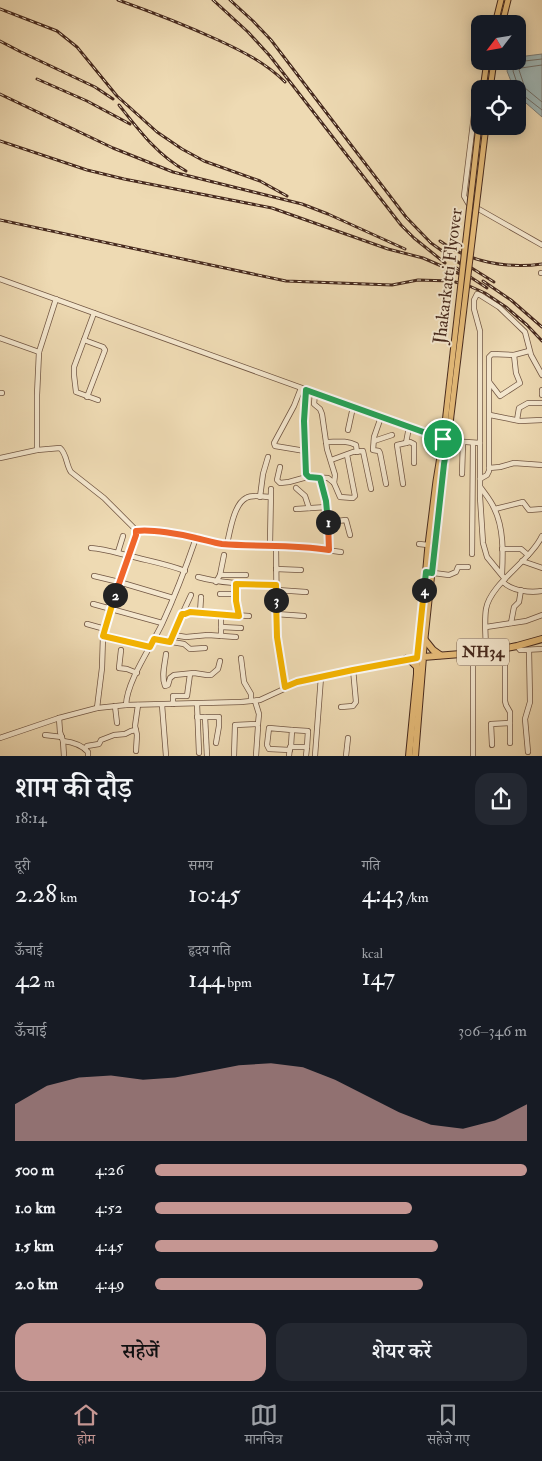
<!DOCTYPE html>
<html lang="hi">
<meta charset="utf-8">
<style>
:root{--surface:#171b24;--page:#242831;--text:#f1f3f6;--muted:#9ea1a6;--line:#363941;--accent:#c59692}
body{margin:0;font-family:"IM FELL Double Pica","Noto Serif Devanagari",serif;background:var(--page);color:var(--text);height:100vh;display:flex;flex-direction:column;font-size:19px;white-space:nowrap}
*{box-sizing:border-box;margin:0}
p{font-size:16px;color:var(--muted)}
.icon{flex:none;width:28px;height:28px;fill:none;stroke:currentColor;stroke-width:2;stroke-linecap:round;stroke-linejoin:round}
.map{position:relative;height:756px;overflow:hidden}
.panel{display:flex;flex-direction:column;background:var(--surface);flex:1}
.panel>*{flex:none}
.needle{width:32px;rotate:239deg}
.buttons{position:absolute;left:471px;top:15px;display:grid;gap:10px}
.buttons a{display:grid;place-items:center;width:55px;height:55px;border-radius:10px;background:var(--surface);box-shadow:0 2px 12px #0003;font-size:25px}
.pin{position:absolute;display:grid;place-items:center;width:42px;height:42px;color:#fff;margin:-21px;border:2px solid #fff;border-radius:50%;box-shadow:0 1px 5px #0007}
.km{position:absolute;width:25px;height:25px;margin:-12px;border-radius:50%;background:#222;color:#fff;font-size:14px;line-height:25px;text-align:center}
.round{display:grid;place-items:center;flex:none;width:52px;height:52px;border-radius:15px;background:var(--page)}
.headline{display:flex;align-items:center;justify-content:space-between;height:85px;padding:0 15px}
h1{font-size:28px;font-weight:600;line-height:38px}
.stats{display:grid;grid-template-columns:repeat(3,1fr);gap:8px;height:85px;padding:5px 15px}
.stats div{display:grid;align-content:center}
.stats b{font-size:25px;font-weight:600}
.stats small{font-size:14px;font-weight:400}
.stats p{font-size:14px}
.chart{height:140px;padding:10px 15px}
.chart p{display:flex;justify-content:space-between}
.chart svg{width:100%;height:90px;margin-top:5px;fill:var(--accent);opacity:.7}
.button{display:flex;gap:10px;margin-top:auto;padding:10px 15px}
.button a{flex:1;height:58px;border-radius:15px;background:var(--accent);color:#111;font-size:20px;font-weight:600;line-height:58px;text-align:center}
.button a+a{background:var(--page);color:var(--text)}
ul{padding:0 15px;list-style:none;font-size:16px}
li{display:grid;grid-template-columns:80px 60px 1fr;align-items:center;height:38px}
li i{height:12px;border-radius:6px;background:var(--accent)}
.menu{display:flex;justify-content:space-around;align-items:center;height:70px;border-top:1px solid var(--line);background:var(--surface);font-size:14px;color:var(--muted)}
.menu a{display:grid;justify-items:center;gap:2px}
.menu .on{color:var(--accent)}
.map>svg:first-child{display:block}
</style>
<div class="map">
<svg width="542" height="756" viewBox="0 0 542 756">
<rect width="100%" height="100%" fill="#eedab3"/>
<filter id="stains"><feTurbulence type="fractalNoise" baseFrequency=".004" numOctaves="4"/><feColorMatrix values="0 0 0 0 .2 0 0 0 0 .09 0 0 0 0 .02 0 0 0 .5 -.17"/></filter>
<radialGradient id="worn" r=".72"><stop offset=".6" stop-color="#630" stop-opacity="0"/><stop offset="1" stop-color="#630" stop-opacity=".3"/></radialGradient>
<!-- water -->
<polygon fill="#9fb8b8" stroke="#7c7f7a" points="542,54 542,117 518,96 518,89 514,89 507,71 510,61 518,61 518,57"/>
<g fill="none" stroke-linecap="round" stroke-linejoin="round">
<!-- shore -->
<g stroke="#73716b" stroke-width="1">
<polyline points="542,59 516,62 513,71 518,86 519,92 542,110"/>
<polyline points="542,65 521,68 519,70 525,88 542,102"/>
</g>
<defs>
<g id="minor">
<polyline points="480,90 476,99 464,196 468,203 542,245"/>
<polyline points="541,273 542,273"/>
<polyline points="0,279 443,439 452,441 480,443"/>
<polyline points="94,313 74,367 74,375 76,392 98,400"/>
<polyline points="0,338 39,352 56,299"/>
<polyline points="84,340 103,347 105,350 87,397"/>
<polyline points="490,383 500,396 520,383 516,373 514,355"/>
<polyline points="301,388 294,406 274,443 275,446 305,451"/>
<polyline points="306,390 304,421 307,477 328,478 334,483 340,497 353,498 355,496 347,455"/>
<polyline points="542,390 542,395"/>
<polyline points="0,393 2,393"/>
<polyline points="315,393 314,404 320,409 322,414 327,449 335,475 334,483"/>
<polyline points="490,415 520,421 542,420"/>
<polyline points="381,417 374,437 373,450 379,451 380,453 386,484"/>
<polyline points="517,420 519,408 528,403 542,403"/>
<polyline points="348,430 353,407"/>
<polyline points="374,441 392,435"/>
<path d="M326,442C337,442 346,440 356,445L357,452"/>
<polyline points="406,443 409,427"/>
<polyline points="37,450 37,395 39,352"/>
<path d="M0,458L37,450L60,448C67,454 66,465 71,472L104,498L134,528L136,535L110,609L103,636L102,668L97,708"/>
<polyline points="331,460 353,452 363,451 371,489"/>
<polyline points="280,467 277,480 280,483 289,482 307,477"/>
<polyline points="489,468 500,467 514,463 542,465"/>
<polyline points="462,474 463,442"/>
<polyline points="320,478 327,507 329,550"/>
<polyline points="480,479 487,475 489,471 489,357 492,354 514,355 529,351"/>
<polyline points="403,484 397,445 410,442 414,444 414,463"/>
<polyline points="296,488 305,496 309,508"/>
<path d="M481,488C486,495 491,501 494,508C504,528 503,553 502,574"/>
<polyline points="260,497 263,474 268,457"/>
<polyline points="296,509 327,507"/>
<polyline points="495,509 523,502 529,510 542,509"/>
<polyline points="328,522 346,520 350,535"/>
<polyline points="136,531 144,530 181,535 222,544 304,547 341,552"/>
<path d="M227,544C230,531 234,504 246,498C253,494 263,497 270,497"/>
<polyline points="419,544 428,545"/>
<polyline points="270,545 271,489"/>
<polyline points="276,545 277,637 285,687"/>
<path d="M91,548C105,549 117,553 130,556C149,561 167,564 185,571"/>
<polyline points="502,549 521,549 528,555"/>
<polyline points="118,552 123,536"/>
<polyline points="472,554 473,443"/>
<polyline points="522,561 542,568"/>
<polyline points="276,569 301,570"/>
<polyline points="426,572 449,575 456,572 458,567 468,567"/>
<polyline points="220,575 246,575"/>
<polyline points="94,576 119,582 173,598"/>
<path d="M198,577C224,584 250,584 276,585"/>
<polyline points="505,579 487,557 483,543 480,497 480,331 474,309 474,300 477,294 480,295 499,307 525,332 531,355 542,375"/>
<polyline points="216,582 220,575 224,555"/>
<path d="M503,582C512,591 530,593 542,591"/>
<polyline points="236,584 236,601 239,616"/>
<polyline points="277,590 306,592"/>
<polyline points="220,594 236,594"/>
<polyline points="93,604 162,623"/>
<polyline points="200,613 201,597"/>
<polyline points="182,614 185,614 190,612 249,616"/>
<polyline points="276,614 304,616"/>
<polyline points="511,623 514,607 519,602 521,590"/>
<polyline points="87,624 105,629"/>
<polyline points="221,627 241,628"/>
<polyline points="486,627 526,621 542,615"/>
<polyline points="173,635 186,637 208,635 236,637"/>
<polyline points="103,636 150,647"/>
<polyline points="172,636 191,595"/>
<polyline points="221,636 221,615"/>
<polyline points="154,639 184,644 190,649 205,648"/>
<polyline points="517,646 520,650 523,650 542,649"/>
<polyline points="505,649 505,701 506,705 510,712 510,743"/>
<polyline points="121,650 119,668 127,669 137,673"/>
<path d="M486,652C486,638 484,622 486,609C490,584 531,560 542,536"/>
<path d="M166,654C165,664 161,676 165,686L168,685L170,678L174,675L194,673L207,675H211L218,669L220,661"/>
<polyline points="241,658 244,682 251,694 251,701"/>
<polyline points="173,704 173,696 187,696 190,674"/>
<polyline points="197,704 199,753"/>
<path d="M126,705C127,681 151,647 162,624C175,596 186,567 196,538"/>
<polyline points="162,705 166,756"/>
<polyline points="115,706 117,723"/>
<polyline points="341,707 353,706 356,702 353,669"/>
<polyline points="197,717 219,717 219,726 216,743"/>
<polyline points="205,717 207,756"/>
<polyline points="59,718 60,732 63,741 64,756"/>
<polyline points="292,730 308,731 307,747"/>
<polyline points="45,735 62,737"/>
<polyline points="0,738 59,718 97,708 126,705 241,702 260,700 297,683 353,669 417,658"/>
<path d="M63,741C72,742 82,745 88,752V756"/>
<polyline points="492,745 491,724 510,723"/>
<polyline points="85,749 87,746 99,744 101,740 114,735 125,734 131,731 136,730"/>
<polyline points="290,750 269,749 267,745 269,728 292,730 291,746"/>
<polyline points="136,751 137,735 135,726 138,705"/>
<polyline points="528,752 525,719 530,702 529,650"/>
<polyline points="234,756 235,725 258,724 259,714 255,701"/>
<polyline points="256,756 258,727"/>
<polyline points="289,756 290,747 307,747 306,756"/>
<polyline points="315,756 321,677"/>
<polyline points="346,756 348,738"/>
<polyline points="473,756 473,653"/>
</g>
<g id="major">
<polyline points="495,24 501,0"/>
<polyline points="502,24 508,0"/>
<polyline points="483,89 487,61"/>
<polyline points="490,89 494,61"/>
<polyline points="423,657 437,525 449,432"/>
<polyline points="417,667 428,545 436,481 444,432"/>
</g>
<g id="highway">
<polyline points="425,640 433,650 440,655"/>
<polyline points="406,659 411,661 417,667 417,674 409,756"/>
<polyline points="415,756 423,657 486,652 517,646 542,639"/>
</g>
</defs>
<!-- minor casing -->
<use href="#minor" stroke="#715643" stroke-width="6"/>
<!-- major casing -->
<use href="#major" stroke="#472a1e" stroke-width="7"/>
<!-- highway casing -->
<use href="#highway" stroke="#472a1e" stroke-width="8"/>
<!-- minor -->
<use href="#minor" stroke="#f4e7ce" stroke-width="4.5"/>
<!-- major -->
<use href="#major" stroke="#e7bd7a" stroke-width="5"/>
<!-- highway -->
<use href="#highway" stroke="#e7bd7a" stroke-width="6"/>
<defs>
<g id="rail">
<path d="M118,0C152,12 185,25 218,40C242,51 266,63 285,82"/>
<polyline points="213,0 248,32 270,56 401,225 414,238 445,263"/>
<polyline points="230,0 253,21 271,40 406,217 431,243 465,267"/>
<polyline points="0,9 57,31 77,47 117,96 157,132 182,149 204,161 260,181 287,196"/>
<polyline points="0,41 21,52 95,87 113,99"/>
<polyline points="37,79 87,101 130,124"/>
<polyline points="0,94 113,148 173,172 302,204 328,214 405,249"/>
<path d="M119,105C138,129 157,155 186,171"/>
<polyline points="0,141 87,170 124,179 272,208 388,249 423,258 460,274"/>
<polyline points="0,220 286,281 392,285 418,280 451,281 467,285 485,293 506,307 527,325 542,341"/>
<path d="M440,241C469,262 507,269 542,264"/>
<polyline points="462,262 494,282"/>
<polyline points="455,267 487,288"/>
<polyline points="483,281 511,300 542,327"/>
</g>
</defs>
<!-- rail casing -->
<use href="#rail" stroke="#472a1e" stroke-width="3"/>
<!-- rail -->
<use href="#rail" stroke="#f4e7ce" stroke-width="1" stroke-dasharray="4" stroke-linecap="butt"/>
<defs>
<g id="major-bridge">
<polyline points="444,432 480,116"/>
<polyline points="449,432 486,126"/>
</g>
</defs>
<!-- major-bridge casing -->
<use href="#major-bridge" stroke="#472a1e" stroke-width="7" stroke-linecap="butt"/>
<!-- major-bridge -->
<use href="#major-bridge" stroke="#e7bd7a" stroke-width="5"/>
</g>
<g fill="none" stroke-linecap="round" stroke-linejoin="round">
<defs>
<polyline id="split-1" points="328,522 326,501 320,478 309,477 306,474 304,421 306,390 443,439"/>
<path id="split-2" d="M115,595L136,535V531C152,529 180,534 196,538C205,540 214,543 222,544C258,547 294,544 329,550L328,522"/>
<polyline id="split-3" points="115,595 103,636 150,647 154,639 170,642 182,614 185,614 190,612 239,616 236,601 236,584 276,585 276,600"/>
<polyline id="split-4" points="276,600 277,637 285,687 297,682 353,670 417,658 424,590"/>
<polyline id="split-5" points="424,590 426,572 432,573 444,464 448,441 443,439"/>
</defs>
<!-- split-1 casing -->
<use href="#split-1" stroke="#fff" stroke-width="10"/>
<!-- split-2 casing -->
<use href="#split-2" stroke="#fff" stroke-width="10"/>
<!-- split-3 casing -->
<use href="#split-3" stroke="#fff" stroke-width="10"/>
<!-- split-4 casing -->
<use href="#split-4" stroke="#fff" stroke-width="10"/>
<!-- split-5 casing -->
<use href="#split-5" stroke="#fff" stroke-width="10"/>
<!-- split-1 -->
<use href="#split-1" stroke="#22a559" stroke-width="6"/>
<!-- split-2 -->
<use href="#split-2" stroke="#f0652b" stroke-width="6"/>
<!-- split-3 -->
<use href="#split-3" stroke="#f5b400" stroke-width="6"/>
<!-- split-4 -->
<use href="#split-4" stroke="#f5b400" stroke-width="6"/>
<!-- split-5 -->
<use href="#split-5" stroke="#22a559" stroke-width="6"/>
</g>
<g text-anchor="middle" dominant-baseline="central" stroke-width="4" stroke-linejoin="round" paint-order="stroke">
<!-- shield labels -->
<rect fill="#f4e7ce" stroke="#7b6353" stroke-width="1" x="457" y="638.5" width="52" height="27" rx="4"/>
<g font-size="16" font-weight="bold" fill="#472a1e">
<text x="483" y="652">NH34</text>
</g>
<!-- street labels -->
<g font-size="18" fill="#472a1e" stroke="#f4e7ce">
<text transform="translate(448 276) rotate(-83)">Jhakarkatti Flyover</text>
</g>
</g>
<rect width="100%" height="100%" filter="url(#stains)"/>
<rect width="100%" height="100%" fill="url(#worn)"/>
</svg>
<div class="buttons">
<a><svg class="needle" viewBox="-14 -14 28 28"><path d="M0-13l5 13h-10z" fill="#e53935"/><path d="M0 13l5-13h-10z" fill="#9ea1a6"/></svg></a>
<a><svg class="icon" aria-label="locate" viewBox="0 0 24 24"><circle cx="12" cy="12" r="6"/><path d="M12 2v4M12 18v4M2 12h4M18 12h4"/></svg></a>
</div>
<div class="pin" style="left:443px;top:439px;background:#1e9e55"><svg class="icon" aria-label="arrive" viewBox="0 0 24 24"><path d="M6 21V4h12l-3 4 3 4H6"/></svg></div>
<b class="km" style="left:328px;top:522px">1</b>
<b class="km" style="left:115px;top:595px">2</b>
<b class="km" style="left:276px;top:600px">3</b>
<b class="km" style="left:424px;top:590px">4</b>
</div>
<section class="panel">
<div class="headline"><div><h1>शाम की दौड़</h1><p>18:14</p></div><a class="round"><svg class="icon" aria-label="share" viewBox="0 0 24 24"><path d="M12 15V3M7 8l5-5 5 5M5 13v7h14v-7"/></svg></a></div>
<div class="stats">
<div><p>दूरी</p><b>2.28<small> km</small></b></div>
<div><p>समय</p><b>10:45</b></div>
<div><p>गति</p><b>4:43<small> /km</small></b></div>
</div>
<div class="stats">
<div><p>ऊँचाई</p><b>42<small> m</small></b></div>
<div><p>हृदय गति</p><b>144<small> bpm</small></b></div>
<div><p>kcal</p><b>147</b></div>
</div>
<div class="chart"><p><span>ऊँचाई</span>306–346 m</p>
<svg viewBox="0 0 160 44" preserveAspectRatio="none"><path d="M0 44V26L10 17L20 13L30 12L40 14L50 13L60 10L70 7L80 6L90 8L100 14L110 22L120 30L130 36L140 38L150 34L160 26V44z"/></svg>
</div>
<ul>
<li><b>500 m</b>4:26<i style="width:100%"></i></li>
<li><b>1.0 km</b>4:52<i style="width:69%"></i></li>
<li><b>1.5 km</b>4:45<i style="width:76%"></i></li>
<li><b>2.0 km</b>4:49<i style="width:72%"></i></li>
</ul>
<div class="button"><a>सहेजें</a><a>शेयर करें</a></div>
</section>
<nav class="menu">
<a class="on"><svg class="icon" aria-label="home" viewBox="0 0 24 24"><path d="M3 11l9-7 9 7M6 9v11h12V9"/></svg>होम</a>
<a><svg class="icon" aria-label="map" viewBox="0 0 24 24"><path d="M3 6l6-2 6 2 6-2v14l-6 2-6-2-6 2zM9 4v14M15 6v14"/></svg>मानचित्र</a>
<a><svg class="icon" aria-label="saved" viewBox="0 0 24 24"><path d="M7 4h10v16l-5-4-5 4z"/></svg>सहेजे गए</a>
</nav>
